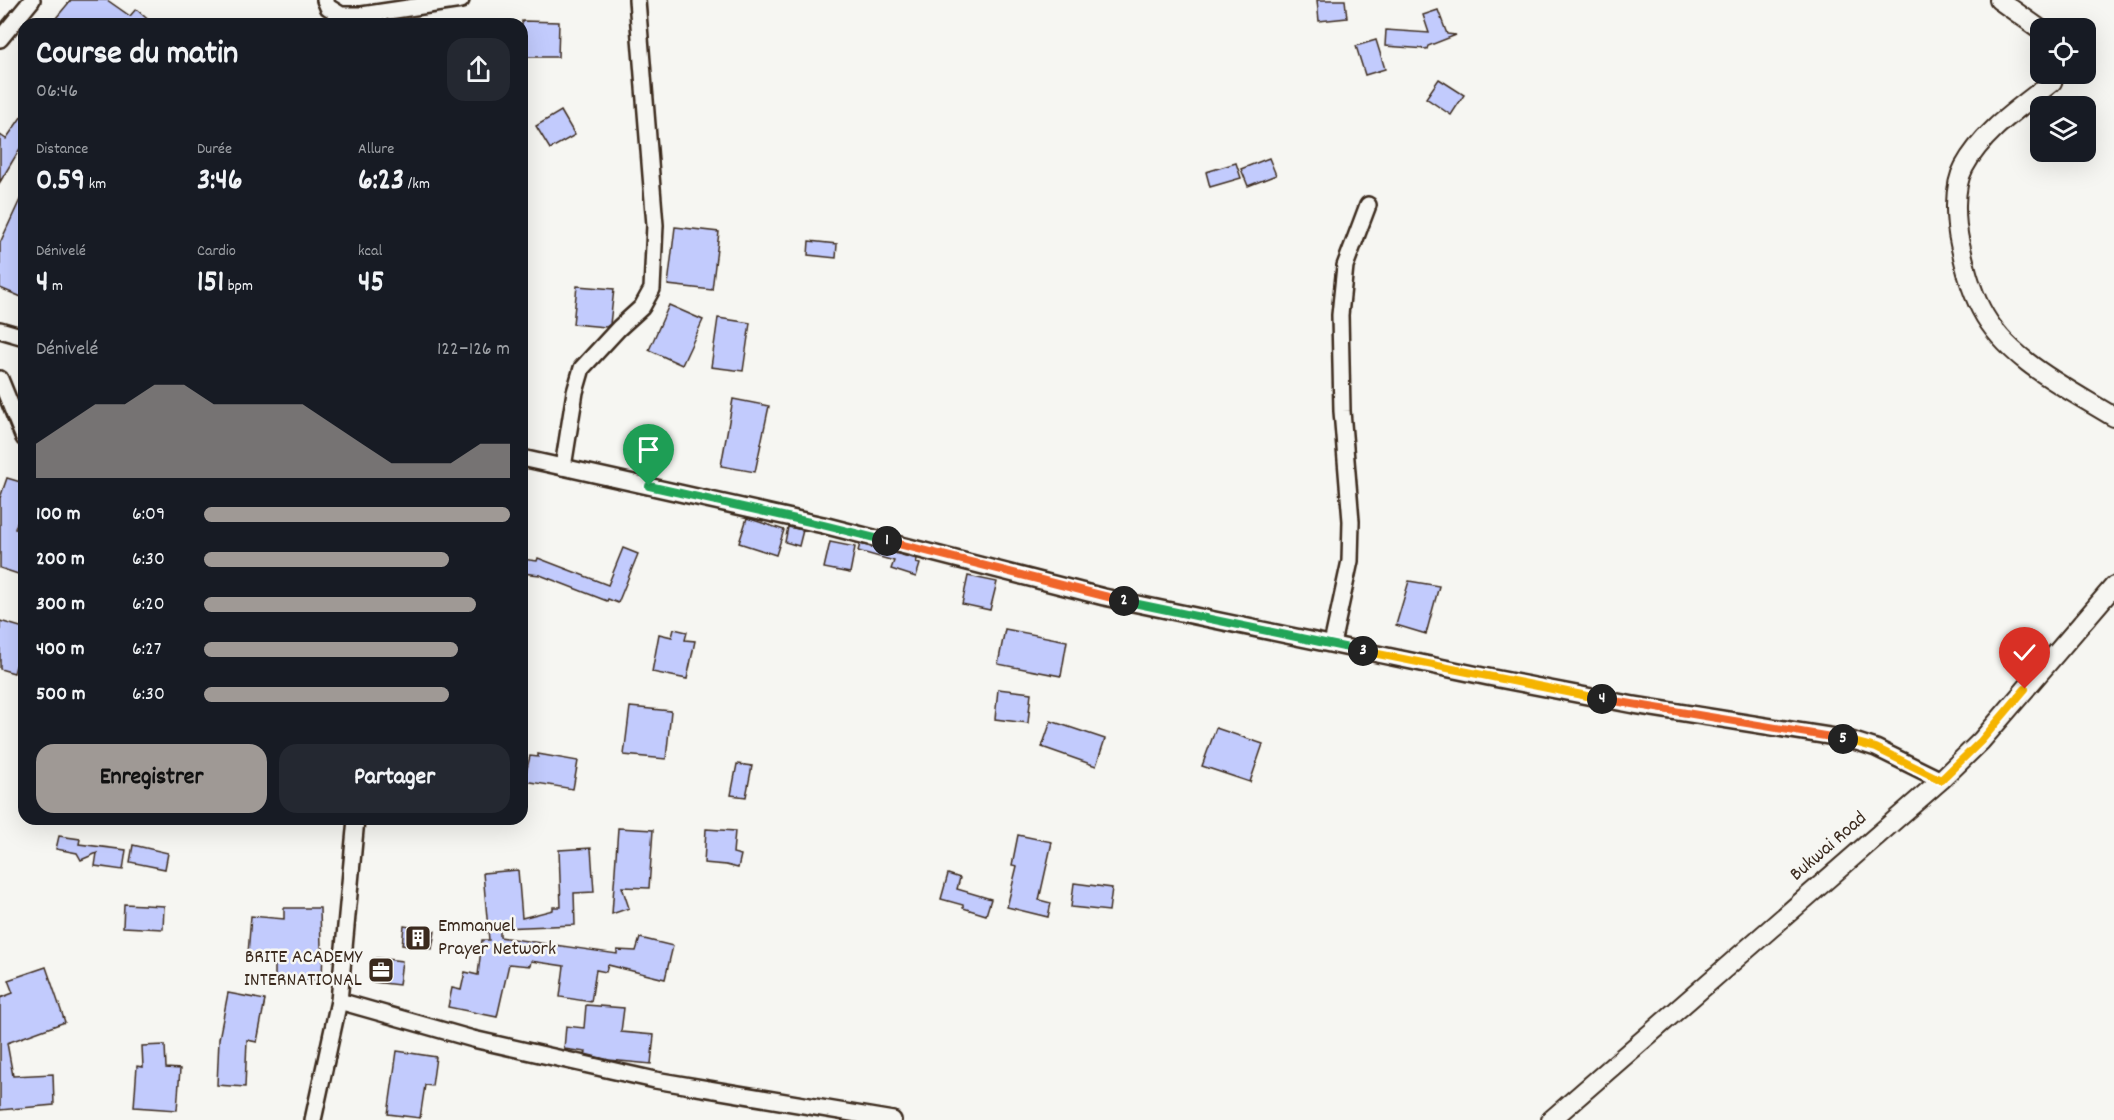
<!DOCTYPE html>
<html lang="fr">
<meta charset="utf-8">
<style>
:root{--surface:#171b24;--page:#242831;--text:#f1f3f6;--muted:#9ea1a6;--accent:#9f9995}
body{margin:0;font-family:Dekko,sans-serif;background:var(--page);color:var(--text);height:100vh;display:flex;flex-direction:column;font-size:22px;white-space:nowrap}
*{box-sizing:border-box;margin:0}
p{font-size:20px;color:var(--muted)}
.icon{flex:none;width:33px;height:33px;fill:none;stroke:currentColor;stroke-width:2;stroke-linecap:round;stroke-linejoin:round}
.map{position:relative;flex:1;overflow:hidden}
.details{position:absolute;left:18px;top:18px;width:510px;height:807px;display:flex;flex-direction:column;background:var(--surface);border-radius:18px;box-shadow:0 6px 24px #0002}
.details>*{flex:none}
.fabs{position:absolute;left:2030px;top:18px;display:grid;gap:12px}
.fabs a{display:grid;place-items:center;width:66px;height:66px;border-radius:12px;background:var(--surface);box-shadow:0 6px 24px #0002;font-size:30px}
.pin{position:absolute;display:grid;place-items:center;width:51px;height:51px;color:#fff;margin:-62px -26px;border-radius:50% 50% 50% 0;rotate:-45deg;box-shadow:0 0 6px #0007}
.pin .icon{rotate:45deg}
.km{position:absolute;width:30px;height:30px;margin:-15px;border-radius:50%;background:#222;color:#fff;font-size:16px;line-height:30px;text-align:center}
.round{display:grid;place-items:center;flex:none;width:63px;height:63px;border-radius:18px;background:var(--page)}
.overview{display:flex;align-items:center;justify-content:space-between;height:102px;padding:0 18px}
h1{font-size:33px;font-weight:700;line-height:45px}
.figures{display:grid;grid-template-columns:repeat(3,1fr);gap:9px;height:102px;padding:6px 18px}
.figures div{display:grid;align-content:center}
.figures b{font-size:30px;font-weight:700}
.figures small{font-size:16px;font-weight:400}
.figures p{font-size:16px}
.chart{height:168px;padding:12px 18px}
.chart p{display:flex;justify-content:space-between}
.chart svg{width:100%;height:108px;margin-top:6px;fill:var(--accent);opacity:.7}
.button{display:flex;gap:12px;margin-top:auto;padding:12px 18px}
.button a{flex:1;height:69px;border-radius:18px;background:var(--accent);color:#111;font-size:24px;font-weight:700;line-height:69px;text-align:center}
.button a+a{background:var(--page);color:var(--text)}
ul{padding:0 18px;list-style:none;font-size:20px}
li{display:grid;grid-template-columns:96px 72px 1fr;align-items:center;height:45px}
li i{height:15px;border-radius:8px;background:var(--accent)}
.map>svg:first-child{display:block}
</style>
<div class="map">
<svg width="2114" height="1120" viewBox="0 0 2114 1120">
<rect width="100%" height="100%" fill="#f6f6f2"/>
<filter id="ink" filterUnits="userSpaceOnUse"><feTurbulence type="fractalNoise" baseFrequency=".0167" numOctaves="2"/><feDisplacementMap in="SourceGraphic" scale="12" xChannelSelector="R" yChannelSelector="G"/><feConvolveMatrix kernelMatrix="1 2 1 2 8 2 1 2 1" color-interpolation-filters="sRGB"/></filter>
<g filter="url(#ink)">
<!-- building -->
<g fill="#c2cbfd" stroke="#3b2a1e" stroke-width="1.5">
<polygon points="71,0 107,0 130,16 136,9 153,24 51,24"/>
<polygon points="1317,0 1345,0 1347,18 1319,21"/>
<polygon points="1438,10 1447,34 1456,35 1428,46 1427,49 1385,46 1386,30 1429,33 1423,15"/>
<polygon points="522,21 559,22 558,57 522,57"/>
<polygon points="1376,40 1385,69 1365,75 1356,46"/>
<polygon points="1439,79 1464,95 1451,115 1426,98"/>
<polygon points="561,111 575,135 550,149 536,126"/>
<polygon points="24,113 24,142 0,182 0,135 6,139"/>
<polygon points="1269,158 1276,175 1248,186 1241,169"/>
<polygon points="1236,163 1241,178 1210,187 1206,172"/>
<polygon points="24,191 24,298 0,288 0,243"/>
<polygon points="675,227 719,232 712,290 668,285"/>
<polygon points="809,241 837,244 836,258 808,255"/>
<polygon points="577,286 614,289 610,324 606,327 573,324"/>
<polygon points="669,305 703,320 682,365 649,350"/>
<polygon points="718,318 750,323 743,371 711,367"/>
<polygon points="733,399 769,406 755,472 721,466"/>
<polygon points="7,478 24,483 24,502 15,529 24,531 19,560 24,562 24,576 0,568 0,498"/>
<polygon points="747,518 784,530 776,555 739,543"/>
<polygon points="788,527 803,530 799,546 785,542"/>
<polygon points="830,542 855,547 850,573 824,568"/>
<polygon points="860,544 917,559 916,563 920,564 916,577 891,569 894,561 858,551"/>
<polygon points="623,548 638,554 618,603 608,599 607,601 540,575 522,573 522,559 537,561 538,558 608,585"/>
<polygon points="968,576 997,582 990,610 962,604"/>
<polygon points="1409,581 1439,586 1426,634 1396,625"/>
<polygon points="0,621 24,628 24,639 14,673 0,669"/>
<polygon points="674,629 687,632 685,640 695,641 687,679 652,672 659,634 672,637"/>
<polygon points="1005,629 1067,641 1061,676 998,664"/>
<polygon points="998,689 1031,693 1028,723 995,719"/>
<polygon points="630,707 671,711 666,759 624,755"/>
<polygon points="1051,721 1105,739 1096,766 1042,747"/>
<polygon points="1216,728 1263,744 1250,782 1202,766"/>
<polygon points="538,754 578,761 573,789 524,781 530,756 538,757"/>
<polygon points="737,764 752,766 746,797 731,795"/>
<polygon points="618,828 653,830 649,888 622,887 629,908 612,914"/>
<polygon points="706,829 735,831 733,853 741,855 738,868 726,865 704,863"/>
<polygon points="1018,835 1052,842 1039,900 1051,903 1048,917 1007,907 1017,866 1012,865"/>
<polygon points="59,836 80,839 79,844 126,850 123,870 95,866 97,853 81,860 77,853 56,849"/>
<polygon points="133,845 168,853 165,869 130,862"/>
<polygon points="591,848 594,892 574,893 575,925 500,928 500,937 617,954 617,950 636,951 640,938 673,946 665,979 608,965 606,972 596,970 591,1002 560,997 564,966 531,961 530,966 509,964 497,1017 448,1007 452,988 461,990 465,972 478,975 482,940 489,940 483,873 518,870 522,918 553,910 553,907 561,907 559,850"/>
<polygon points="948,874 960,878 957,889 991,899 986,915 963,908 963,905 941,899"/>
<polygon points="1074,883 1112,888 1109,911 1071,907"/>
<polygon points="124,904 164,906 163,929 123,927"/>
<polygon points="284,908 320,908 321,948 323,948 322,980 275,980 275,956 248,954 251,916 284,919"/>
<polygon points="404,926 435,931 432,949 402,945"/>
<polygon points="377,958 402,961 399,985 374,982"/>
<polygon points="46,967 65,1022 7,1043 13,1076 53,1074 54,1105 0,1110 0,998 13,993 8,980"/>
<polygon points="228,993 265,1000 257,1042 247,1040 245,1087 217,1085 219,1039"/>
<polygon points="586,1005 624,1008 621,1032 654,1035 651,1064 609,1060 585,1054 586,1052 564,1049 566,1026 584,1028"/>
<polygon points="165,1045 166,1068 180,1069 177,1110 134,1107 137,1066 143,1067 142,1046"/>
<polygon points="397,1051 436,1057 432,1086 425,1085 420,1118 388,1114"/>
</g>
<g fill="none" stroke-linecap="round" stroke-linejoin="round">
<defs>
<g id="minor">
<polyline points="325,0 328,7 341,15 362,15 461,0"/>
<polyline points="0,39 32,0"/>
<polyline points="0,330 24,337"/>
<polyline points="0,379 24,438"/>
<polyline points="522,458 823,525 1104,597 1488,677 1634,705 1848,739 1876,748 1941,780"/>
<polyline points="563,467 575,392 582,368 619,328 642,307 652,289 655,225 637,0"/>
<polyline points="1332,644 1350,561 1351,521 1342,411 1340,315 1345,266 1368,205"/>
<polyline points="339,1001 473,1039 655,1080 893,1120"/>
<polyline points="313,1120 339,1001 356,819"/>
</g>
<g id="tertiary">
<polyline points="1999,0 2040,29"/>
<path d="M2055,74L2052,82C2021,107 1983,131 1964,167C1953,187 1955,222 1960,244C1965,266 1970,288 1981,309C2007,360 2067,388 2114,417"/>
<polyline points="1551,1120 1941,780 1981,741 2114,586"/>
</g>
</defs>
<!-- minor casing -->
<use href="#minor" stroke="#3b2a1e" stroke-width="20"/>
<!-- tertiary casing -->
<use href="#tertiary" stroke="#3b2a1e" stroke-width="22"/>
<!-- minor -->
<use href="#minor" stroke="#f6f6f2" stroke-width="15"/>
<!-- tertiary -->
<use href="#tertiary" stroke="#f6f6f2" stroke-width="18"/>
</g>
</g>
<g fill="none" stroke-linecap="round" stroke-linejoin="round" filter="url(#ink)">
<defs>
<polyline id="split-1" points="649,486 823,525 887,541"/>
<polyline id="split-2" points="887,541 1124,601"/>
<polyline id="split-3" points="1124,601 1363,651"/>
<polyline id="split-4" points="1363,651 1602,699"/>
<polyline id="split-5" points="1602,699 1843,739"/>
<polyline id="split-6" points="1843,739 1876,748 1941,780 1981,741 2025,689"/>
</defs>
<!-- split-1 casing -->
<use href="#split-1" stroke="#fff" stroke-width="12"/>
<!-- split-2 casing -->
<use href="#split-2" stroke="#fff" stroke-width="12"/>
<!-- split-3 casing -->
<use href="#split-3" stroke="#fff" stroke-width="12"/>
<!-- split-4 casing -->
<use href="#split-4" stroke="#fff" stroke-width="12"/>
<!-- split-5 casing -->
<use href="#split-5" stroke="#fff" stroke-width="12"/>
<!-- split-6 casing -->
<use href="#split-6" stroke="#fff" stroke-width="12"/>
<!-- split-1 -->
<use href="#split-1" stroke="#22a559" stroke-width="8"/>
<!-- split-2 -->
<use href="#split-2" stroke="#f0652b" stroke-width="8"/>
<!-- split-3 -->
<use href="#split-3" stroke="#22a559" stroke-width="8"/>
<!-- split-4 -->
<use href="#split-4" stroke="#f5b400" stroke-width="8"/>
<!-- split-5 -->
<use href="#split-5" stroke="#f0652b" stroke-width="8"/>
<!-- split-6 -->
<use href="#split-6" stroke="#f5b400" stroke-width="8"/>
</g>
<!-- icons -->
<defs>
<symbol id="building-square" viewBox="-11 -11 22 22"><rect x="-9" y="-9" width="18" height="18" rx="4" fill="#3b2a1e" stroke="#f6f6f2"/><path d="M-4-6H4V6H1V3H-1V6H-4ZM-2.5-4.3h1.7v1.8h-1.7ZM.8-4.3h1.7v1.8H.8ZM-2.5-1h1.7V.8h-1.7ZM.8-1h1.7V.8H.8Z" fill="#fff"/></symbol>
<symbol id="office-square" viewBox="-11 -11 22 22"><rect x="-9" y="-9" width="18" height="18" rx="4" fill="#3b2a1e" stroke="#f6f6f2"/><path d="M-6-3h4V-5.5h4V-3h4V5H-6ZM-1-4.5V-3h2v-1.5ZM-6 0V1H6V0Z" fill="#fff"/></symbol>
</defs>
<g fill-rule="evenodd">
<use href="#building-square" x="403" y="923" width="30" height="30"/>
<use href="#office-square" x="366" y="955" width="30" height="30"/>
</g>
<g text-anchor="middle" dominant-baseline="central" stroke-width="5" stroke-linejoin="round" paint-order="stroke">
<!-- street labels -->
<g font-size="20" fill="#3b2a1e" stroke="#f6f6f2">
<text transform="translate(1829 847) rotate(-41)">Bukwai Road</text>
</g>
<!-- poi labels -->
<g font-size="20" fill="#3b2a1e" stroke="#f6f6f2" text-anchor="start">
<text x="438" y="927">Emmanuel<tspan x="438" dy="23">Prayer Network</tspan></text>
<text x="362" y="958" text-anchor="end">BRITE ACADEMY<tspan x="362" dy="23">INTERNATIONAL</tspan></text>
</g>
</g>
</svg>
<div class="fabs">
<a><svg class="icon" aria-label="locate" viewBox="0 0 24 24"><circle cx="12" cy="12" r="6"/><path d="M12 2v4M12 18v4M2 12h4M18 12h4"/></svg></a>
<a><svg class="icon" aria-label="layers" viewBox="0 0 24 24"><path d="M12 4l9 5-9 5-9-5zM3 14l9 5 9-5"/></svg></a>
</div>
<div class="pin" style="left:649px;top:486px;background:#1e9e55"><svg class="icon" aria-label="arrive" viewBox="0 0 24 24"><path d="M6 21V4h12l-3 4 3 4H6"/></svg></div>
<div class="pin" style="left:2025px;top:689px;background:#d93025"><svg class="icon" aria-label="check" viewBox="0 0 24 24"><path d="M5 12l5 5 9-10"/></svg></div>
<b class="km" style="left:887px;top:541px">1</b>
<b class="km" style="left:1124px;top:601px">2</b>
<b class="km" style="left:1363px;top:651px">3</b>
<b class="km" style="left:1602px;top:699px">4</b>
<b class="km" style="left:1843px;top:739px">5</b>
<section class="details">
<div class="overview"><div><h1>Course du matin</h1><p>06:46</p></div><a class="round"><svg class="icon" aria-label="share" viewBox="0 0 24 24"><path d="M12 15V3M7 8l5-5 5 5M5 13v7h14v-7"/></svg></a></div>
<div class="figures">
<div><p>Distance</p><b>0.59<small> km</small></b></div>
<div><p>Durée</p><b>3:46</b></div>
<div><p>Allure</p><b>6:23<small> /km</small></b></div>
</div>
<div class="figures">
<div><p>Dénivelé</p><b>4<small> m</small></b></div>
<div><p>Cardio</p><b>151<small> bpm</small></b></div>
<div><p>kcal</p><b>45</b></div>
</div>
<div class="chart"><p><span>Dénivelé</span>122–126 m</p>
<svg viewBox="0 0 160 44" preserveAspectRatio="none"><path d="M0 44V30L10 22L20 14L30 14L40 6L50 6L60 14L70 14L80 14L90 14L100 22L110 30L120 38L130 38L140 38L150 30L160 30V44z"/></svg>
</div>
<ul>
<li><b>100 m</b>6:09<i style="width:100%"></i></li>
<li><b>200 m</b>6:30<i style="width:80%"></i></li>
<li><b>300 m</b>6:20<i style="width:89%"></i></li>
<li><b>400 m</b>6:27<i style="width:83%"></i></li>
<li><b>500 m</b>6:30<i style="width:80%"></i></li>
</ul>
<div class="button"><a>Enregistrer</a><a>Partager</a></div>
</section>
</div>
